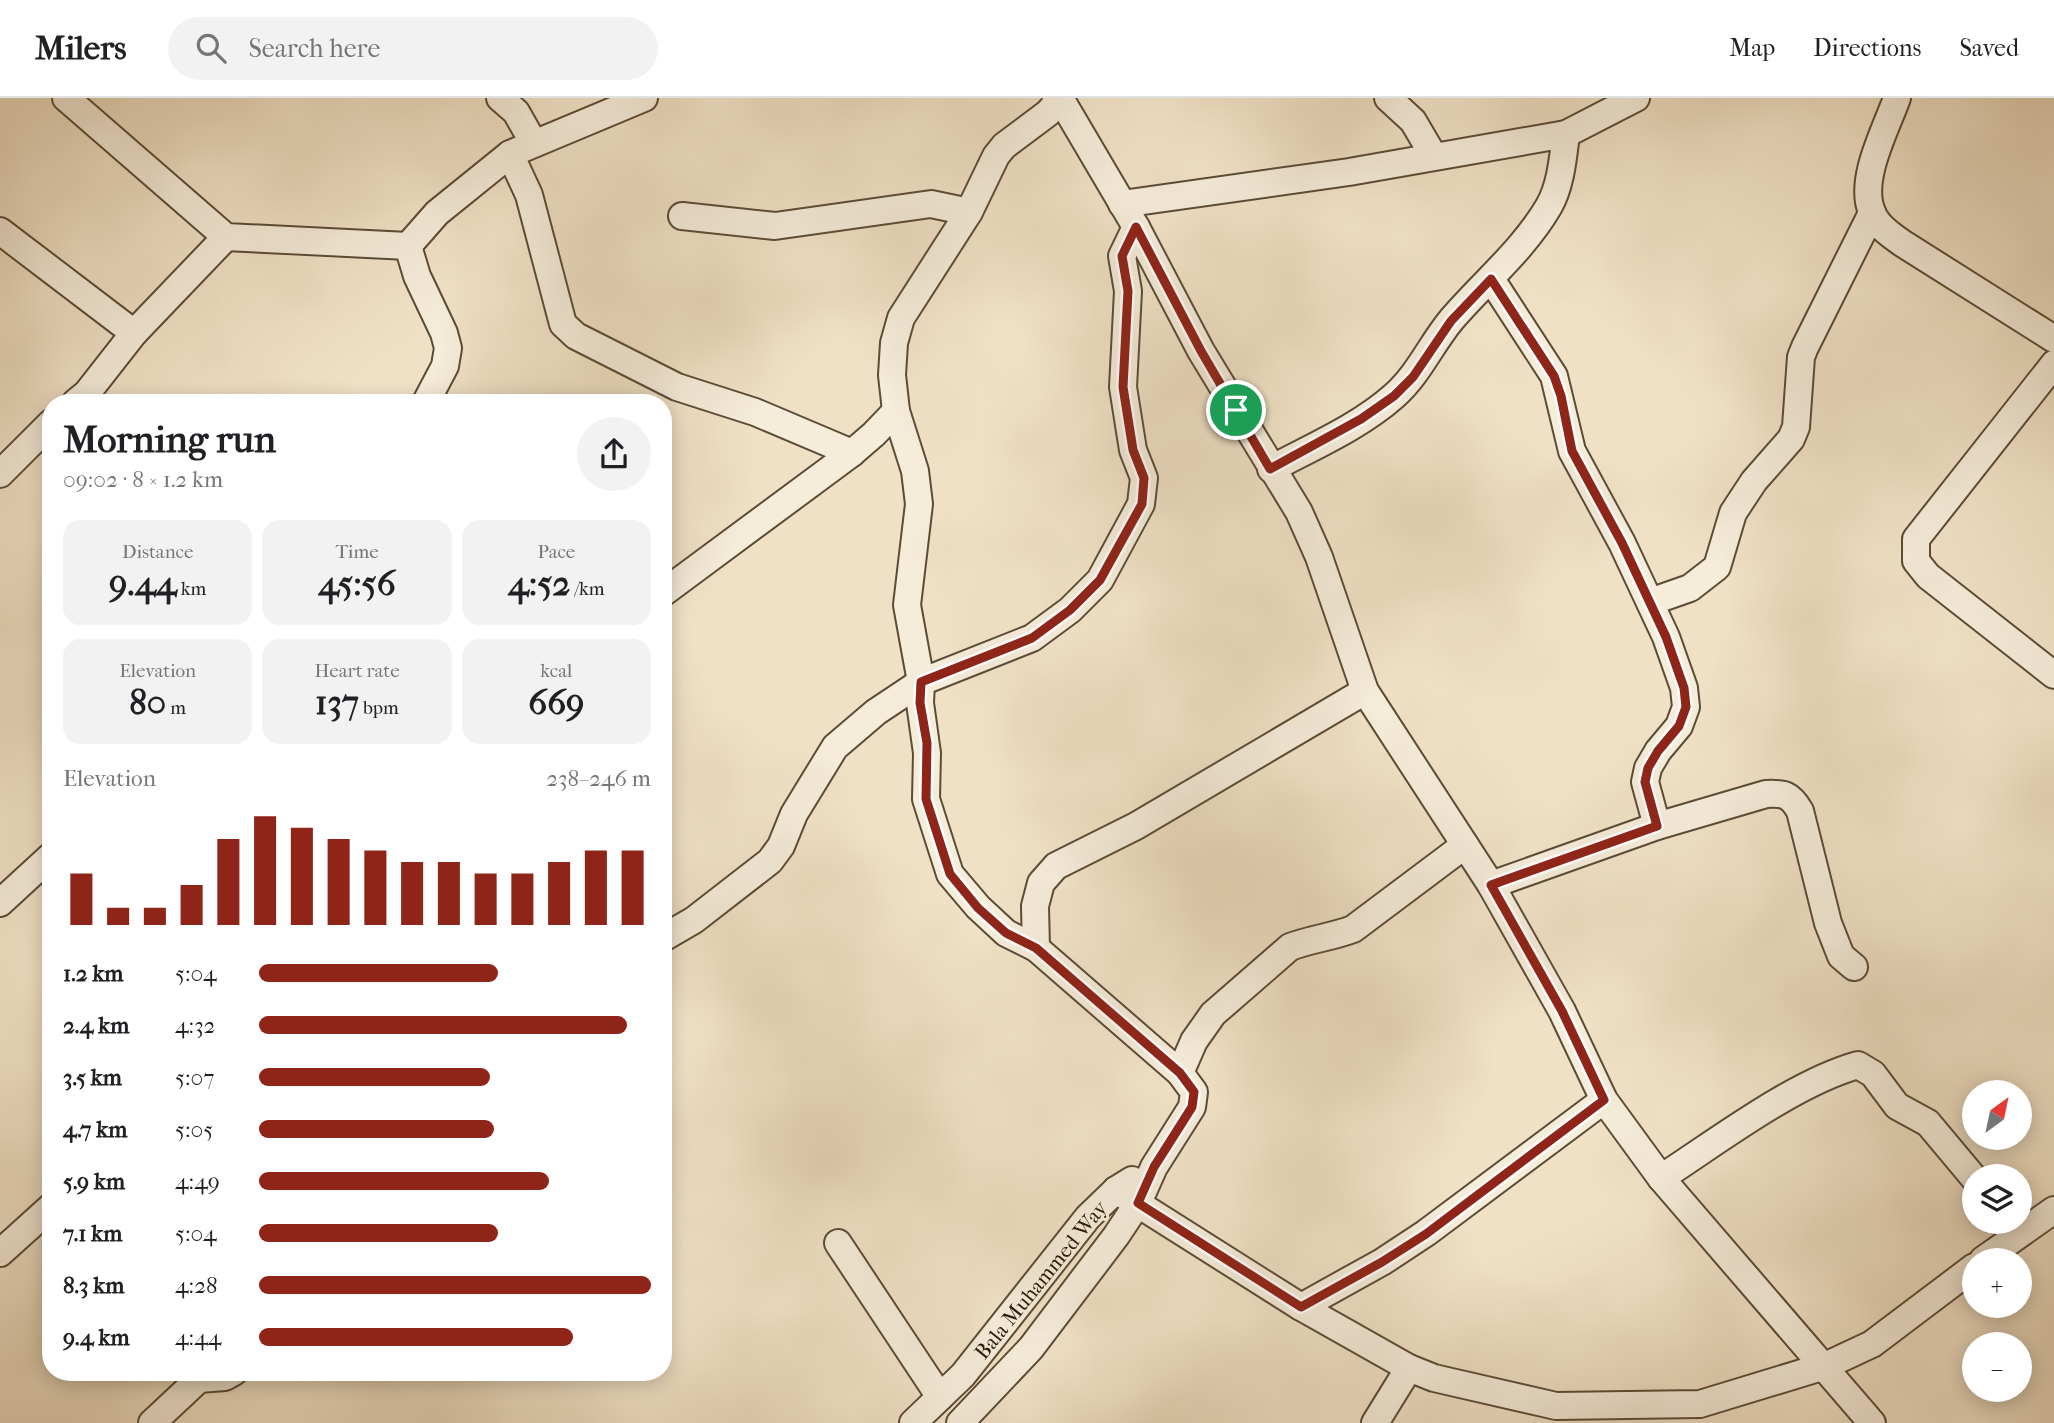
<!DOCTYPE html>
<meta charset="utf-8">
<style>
:root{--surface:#fff;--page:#f2f2f2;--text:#202124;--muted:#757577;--line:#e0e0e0;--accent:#8f2418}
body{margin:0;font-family:"IM FELL French Canon",serif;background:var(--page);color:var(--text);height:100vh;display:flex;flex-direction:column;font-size:26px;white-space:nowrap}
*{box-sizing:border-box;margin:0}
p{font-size:23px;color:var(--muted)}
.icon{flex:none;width:38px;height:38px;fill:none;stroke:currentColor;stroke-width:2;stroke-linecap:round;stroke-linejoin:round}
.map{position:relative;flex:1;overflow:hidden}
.sheet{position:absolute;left:42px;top:296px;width:630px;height:987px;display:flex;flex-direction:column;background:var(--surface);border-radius:28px;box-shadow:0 4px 18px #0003}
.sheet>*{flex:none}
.needle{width:46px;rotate:33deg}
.fabs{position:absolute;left:1962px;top:982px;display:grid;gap:14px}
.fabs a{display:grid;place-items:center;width:70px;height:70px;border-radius:50%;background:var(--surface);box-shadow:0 4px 18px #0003;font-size:35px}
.pin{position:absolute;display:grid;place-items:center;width:60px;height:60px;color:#fff;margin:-30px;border:4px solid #fff;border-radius:50%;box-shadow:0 2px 7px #0007}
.round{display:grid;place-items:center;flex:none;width:74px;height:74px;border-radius:37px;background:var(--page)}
.overview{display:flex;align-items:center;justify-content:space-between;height:119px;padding:0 21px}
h1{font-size:38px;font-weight:700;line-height:52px}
.figures{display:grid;grid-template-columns:repeat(3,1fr);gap:10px;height:119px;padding:7px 21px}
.figures div{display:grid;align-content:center;border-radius:18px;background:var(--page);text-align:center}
.figures b{font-size:35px;font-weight:700}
.figures small{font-size:19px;font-weight:400}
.figures p{font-size:19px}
.chart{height:196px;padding:14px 21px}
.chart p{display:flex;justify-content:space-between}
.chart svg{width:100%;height:126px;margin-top:7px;stroke:var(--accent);stroke-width:6}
ul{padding:0 21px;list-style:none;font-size:23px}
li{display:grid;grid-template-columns:112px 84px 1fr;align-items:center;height:52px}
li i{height:18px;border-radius:9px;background:var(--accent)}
header{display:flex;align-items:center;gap:42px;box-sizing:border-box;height:98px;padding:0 35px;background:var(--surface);border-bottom:2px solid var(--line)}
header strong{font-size:33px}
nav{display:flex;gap:38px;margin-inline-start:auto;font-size:24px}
.search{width:490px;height:63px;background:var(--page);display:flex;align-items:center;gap:18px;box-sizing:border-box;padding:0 24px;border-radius:38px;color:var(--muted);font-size:26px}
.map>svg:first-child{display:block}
</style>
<header>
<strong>Milers</strong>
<div class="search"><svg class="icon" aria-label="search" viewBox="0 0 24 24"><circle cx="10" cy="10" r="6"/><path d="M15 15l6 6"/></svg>Search here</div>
<nav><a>Map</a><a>Directions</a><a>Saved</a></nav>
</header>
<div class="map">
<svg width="2054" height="1325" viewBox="0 0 2054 1325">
<rect width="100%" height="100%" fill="#f0e1c6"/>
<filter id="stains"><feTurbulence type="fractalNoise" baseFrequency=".00286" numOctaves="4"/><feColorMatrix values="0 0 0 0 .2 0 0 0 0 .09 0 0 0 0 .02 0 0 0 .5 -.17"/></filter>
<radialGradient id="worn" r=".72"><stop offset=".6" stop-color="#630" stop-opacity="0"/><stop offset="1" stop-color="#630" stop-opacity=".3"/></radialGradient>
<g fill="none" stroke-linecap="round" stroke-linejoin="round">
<defs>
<g id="minor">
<polyline points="66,0 226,139 408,148"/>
<polyline points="500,0 516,14 533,44"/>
<polyline points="1060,0 1136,129 1201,253 1299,414 1319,459 1365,593 1491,787 1562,913 1604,1002 1661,1080 1872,1325"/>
<polyline points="1388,0 1413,23 1433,57"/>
<path d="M1897,0C1886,31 1858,82 1872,114C1877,128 1891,137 1902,145L2054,241"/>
<polyline points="510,56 529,97 563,226 576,238 677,289 755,314 852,355"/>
<polyline points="1122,106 1349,74 1566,36 1636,0"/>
<polyline points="682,118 775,128 931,106 969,114"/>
<polyline points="0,133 134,235"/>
<polyline points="408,148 437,115 510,56 644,0"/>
<polyline points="408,148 417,178 444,235 448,250 445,268 426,304"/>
<polyline points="1491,181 1554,278 1572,353 1622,445 1666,539 1684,590 1686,609 1679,628 1658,653 1648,670 1645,684 1657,728"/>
<polyline points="2054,266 1916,441 1916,463 1928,478 2054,577"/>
<polyline points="76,304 87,295 134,235 226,139"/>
<path d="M1271,371C1312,349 1359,329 1394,298C1419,276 1431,246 1452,221C1484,184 1524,151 1549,108C1561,87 1563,59 1566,36"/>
<polyline points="0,376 51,325"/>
<polyline points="663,495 852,355 874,336 896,313"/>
<polyline points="1650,504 1690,490 1717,469 1733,415 1754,383 1791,341 1796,329 1801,259 1805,249 1872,115"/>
<path d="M1491,787L1657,728L1766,696C1784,695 1790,696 1800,713L1828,825L1841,858L1854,869"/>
<polyline points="0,805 51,758"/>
<polyline points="663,840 694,822 770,763 781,748 794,716 835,649 876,614 921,584 1032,540 1070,512 1100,482 1141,406 1144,380 1133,352 1123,289 1128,193 1122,158 1136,129"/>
<polyline points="1036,850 1035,808 1041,785 1056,768 1136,728 1365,593"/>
<path d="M1180,975L1194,943L1213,916L1290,849C1311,841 1332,839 1353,831L1465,747"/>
<path d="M1661,1080C1718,1043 1794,985 1858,967L1873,976L1897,1008L1928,1025L1974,1080"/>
<polyline points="1116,1092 1301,1209 1409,1270 1434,1280 1556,1308 1700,1306 1825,1268 1872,1246 1974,1169"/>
<polyline points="838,1145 940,1299"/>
<polyline points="0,1155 51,1109"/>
<polyline points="1983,1162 2054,1112"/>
<polyline points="1301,1209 1382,1164 1426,1135 1604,1002"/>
<polyline points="152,1325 199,1281 225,1279 234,1274"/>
<polyline points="913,1325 963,1277 1088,1119 1116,1092 1132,1082"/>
<polyline points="960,1325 1031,1250 1116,1138 1138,1105 1154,1069 1192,1009 1194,994 1180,975 1036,850 1006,835 978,809 950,776 926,701 927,655 920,605 921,584 907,507 919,406 915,373 896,313 892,277 894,245 901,220 969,114 996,58 1004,48 1048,15 1055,7 1056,0"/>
<polyline points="1375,1325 1409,1270"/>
</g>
</defs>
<!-- minor casing -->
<use href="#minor" stroke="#5b4c36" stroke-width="30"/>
<!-- minor -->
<use href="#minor" stroke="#f5ecda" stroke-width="26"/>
</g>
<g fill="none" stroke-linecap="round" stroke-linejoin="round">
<defs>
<polygon id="route" points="1136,129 1201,253 1270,371 1361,321 1394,298 1413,279 1451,223 1491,181 1554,278 1561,298 1572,353 1622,445 1666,539 1684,590 1686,609 1679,628 1658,653 1648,670 1645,684 1657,728 1491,787 1562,913 1604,1002 1426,1136 1382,1164 1301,1209 1138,1105 1154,1069 1192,1009 1194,994 1180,975 1036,850 1006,835 978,810 950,776 926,701 927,645 920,605 921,584 1032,540 1070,512 1100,482 1142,406 1144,380 1133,352 1123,289 1128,193 1122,158"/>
</defs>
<!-- route casing -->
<use href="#route" stroke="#fff" stroke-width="14"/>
<!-- route -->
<use href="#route" stroke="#8f2418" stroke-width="9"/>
</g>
<g text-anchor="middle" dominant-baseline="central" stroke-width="6" stroke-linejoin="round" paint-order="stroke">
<!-- street labels -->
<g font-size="21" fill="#291a06" stroke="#f5ecda">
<text transform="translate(1041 1182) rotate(-51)">Bala Muhammed Way</text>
</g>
</g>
<rect width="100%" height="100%" filter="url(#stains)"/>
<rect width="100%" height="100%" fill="url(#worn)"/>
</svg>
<div class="fabs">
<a><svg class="needle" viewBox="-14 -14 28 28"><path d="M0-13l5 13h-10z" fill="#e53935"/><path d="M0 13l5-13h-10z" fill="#757577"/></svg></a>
<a><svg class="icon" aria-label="layers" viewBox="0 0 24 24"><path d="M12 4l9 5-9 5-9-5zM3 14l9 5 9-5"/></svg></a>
<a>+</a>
<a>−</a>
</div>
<div class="pin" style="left:1236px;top:312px;background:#1e9e55"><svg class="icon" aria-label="arrive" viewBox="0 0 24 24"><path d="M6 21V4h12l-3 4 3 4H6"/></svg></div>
<section class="sheet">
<div class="overview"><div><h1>Morning run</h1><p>09:02 · 8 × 1.2 km</p></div><a class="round"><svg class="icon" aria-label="share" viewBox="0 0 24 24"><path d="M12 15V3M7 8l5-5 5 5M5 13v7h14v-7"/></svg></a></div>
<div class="figures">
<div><p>Distance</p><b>9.44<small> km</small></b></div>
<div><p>Time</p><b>45:56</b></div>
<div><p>Pace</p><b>4:52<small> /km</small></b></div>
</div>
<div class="figures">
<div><p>Elevation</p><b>80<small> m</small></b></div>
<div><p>Heart rate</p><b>137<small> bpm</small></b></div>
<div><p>kcal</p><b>669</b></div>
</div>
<div class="chart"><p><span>Elevation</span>238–246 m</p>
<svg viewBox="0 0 160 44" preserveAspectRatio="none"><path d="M5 44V26M15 44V38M25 44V38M35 44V30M45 44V14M55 44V6M65 44V10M75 44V14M85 44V18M95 44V22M105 44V22M115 44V26M125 44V26M135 44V22M145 44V18M155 44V18"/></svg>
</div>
<ul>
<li><b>1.2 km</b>5:04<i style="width:61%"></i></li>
<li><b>2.4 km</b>4:32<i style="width:94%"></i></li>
<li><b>3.5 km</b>5:07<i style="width:59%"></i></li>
<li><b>4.7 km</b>5:05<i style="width:60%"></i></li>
<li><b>5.9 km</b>4:49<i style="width:74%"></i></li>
<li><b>7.1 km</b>5:04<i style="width:61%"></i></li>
<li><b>8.3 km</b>4:28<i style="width:100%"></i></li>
<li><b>9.4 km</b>4:44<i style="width:80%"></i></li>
</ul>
</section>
</div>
